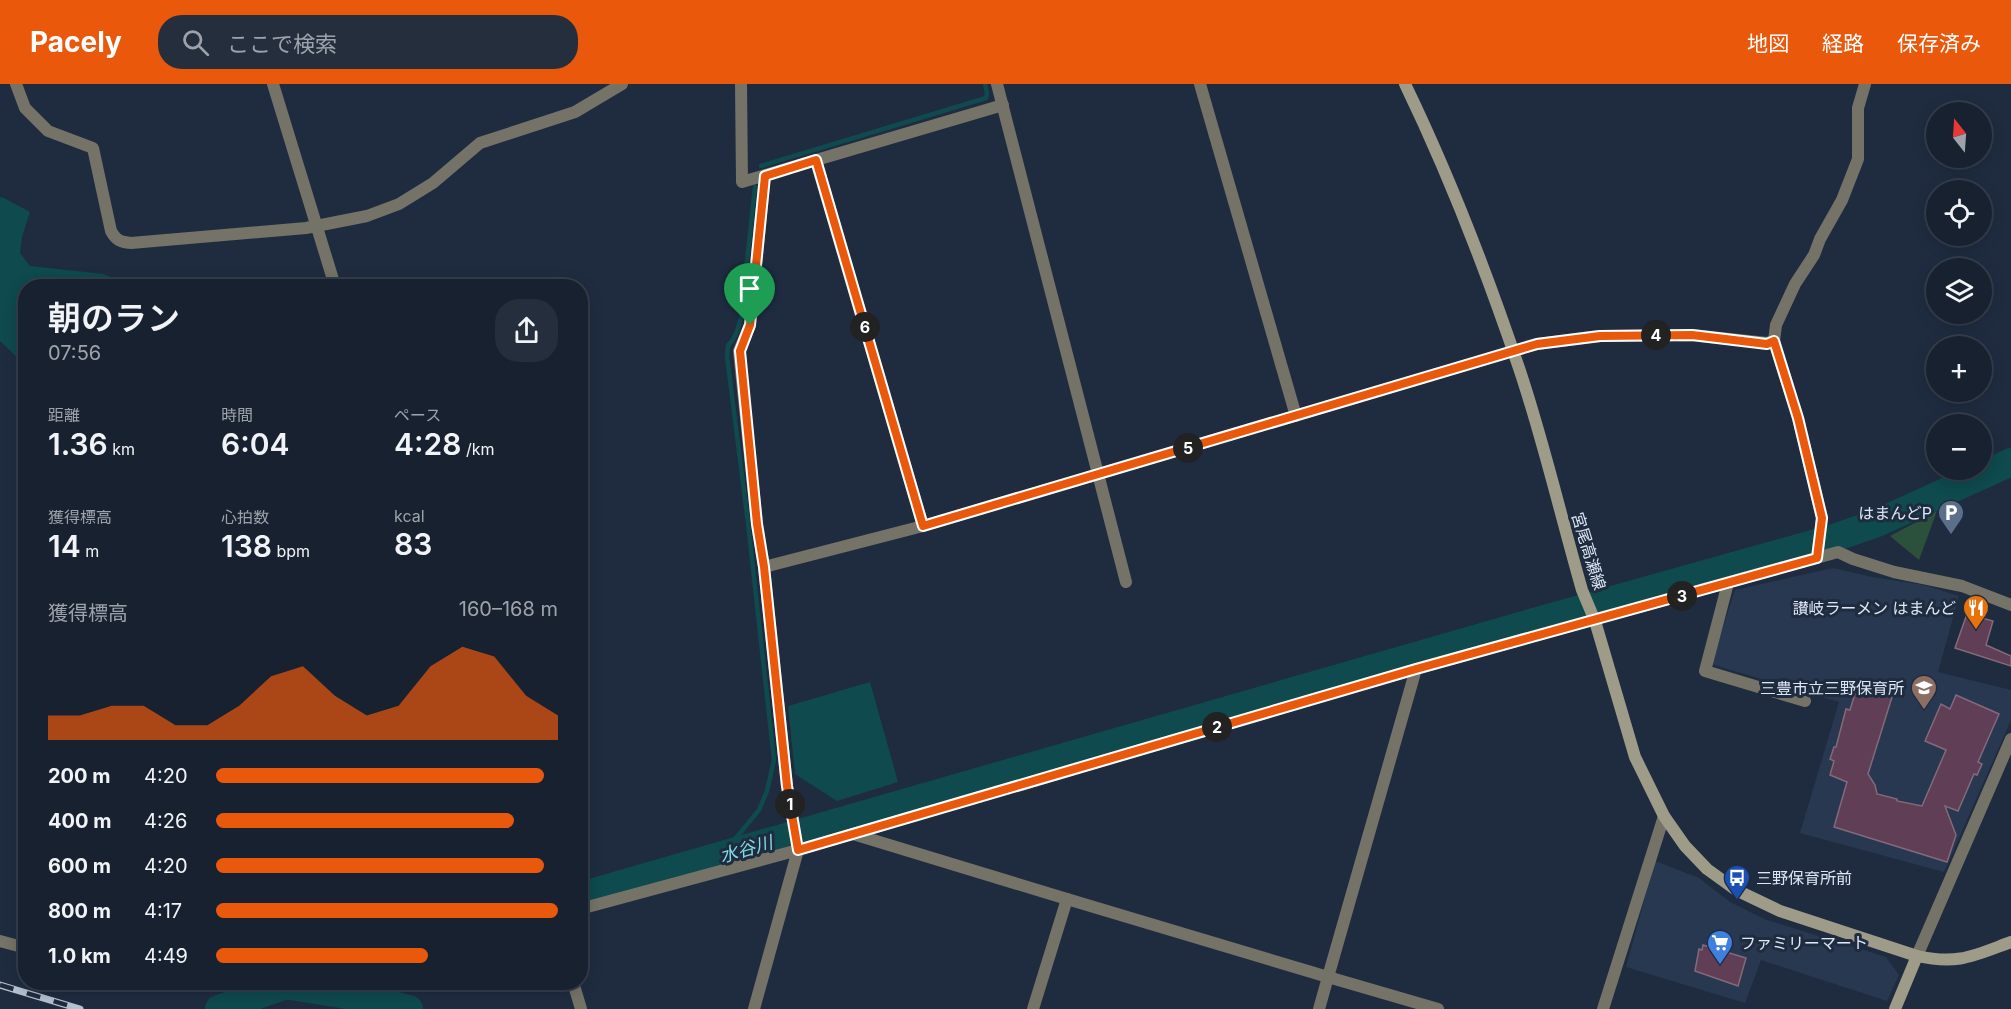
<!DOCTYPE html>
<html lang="ja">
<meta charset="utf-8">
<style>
:root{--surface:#172130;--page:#242e3c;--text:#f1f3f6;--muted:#9ea3ab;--line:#363e4c;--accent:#ea580c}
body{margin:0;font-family:Inter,"Noto Sans JP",sans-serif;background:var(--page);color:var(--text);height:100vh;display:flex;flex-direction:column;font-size:22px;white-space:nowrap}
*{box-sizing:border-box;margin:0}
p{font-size:20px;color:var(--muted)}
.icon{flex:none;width:33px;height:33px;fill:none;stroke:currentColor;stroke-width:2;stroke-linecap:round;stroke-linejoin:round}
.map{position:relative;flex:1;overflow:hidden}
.panel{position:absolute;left:18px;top:195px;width:570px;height:711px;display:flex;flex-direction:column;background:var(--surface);border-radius:24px;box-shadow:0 3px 15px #0003,0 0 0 2px var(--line)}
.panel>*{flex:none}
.needle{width:39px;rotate:343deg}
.controls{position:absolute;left:1926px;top:18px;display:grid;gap:12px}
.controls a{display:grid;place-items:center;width:66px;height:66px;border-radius:50%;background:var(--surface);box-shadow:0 3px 15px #0003,0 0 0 2px var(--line);font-size:30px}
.pin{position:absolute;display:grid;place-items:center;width:51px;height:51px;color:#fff;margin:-62px -26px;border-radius:50% 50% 50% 0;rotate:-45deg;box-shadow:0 0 6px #0007}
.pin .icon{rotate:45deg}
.km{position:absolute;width:30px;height:30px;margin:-15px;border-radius:50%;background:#222;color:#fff;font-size:16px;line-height:30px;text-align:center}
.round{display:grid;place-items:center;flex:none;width:63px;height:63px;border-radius:24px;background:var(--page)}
.head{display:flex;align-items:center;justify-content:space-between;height:102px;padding:0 30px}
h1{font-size:33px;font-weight:600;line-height:45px}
.metrics{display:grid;grid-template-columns:repeat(3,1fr);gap:9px;height:102px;padding:6px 30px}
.metrics div{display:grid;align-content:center}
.metrics b{font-size:30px;font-weight:600}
.metrics small{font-size:16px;font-weight:400}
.metrics p{font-size:16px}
.chart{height:168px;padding:12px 30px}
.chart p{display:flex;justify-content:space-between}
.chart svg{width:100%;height:108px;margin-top:6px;fill:var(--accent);opacity:.7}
ul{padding:0 30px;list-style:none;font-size:20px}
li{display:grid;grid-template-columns:96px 72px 1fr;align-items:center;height:45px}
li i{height:15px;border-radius:8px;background:var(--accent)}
header{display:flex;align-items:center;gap:36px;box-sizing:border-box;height:84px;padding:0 30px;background:var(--accent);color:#fff}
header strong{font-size:28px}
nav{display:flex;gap:33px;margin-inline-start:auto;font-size:21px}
.search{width:420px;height:54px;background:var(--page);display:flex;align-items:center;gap:15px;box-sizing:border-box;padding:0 21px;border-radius:24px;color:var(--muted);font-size:22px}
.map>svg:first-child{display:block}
</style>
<header>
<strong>Pacely</strong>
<div class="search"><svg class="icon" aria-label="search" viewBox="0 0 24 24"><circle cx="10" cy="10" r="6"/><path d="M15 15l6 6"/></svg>ここで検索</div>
<nav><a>地図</a><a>経路</a><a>保存済み</a></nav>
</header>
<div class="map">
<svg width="2011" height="925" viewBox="0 0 2011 925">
<rect width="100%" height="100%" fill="#1f2c40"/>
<!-- built -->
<g fill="#283851">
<polygon points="1833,484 1872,493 1924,501 1959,512 1938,588 2011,606 2011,636 1944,788 1800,749 1839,618 1711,580 1735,506"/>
<polygon points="1655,777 1699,794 1730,818 1764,835 1886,873 1899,891 1887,917 1761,876 1745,919 1626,883"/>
</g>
<!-- green -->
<polygon fill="#2b503c" points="1937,427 1919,476 1890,452"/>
<!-- water -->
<g fill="#0e4a4e">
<polygon points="0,113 4,114 30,128 22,153 20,169 30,182 103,190 133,202 26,202 25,281 0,257"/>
<polygon points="870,598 898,698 837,717 795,690 788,622"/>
</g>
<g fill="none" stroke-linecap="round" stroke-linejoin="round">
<!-- stream -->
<g stroke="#0e4a4e" stroke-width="4.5">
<polyline points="761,82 986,14 987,9 985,0"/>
<path d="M721,772L759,726L767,707L774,676L748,439L727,272L728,261C736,255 738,243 741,234L755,103"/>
</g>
<!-- river -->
<g stroke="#0e4a4e" stroke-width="28">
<polyline points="580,812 1534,538 1834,454 1877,439 2011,378"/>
<polyline points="284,901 366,914 409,925"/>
<polyline points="219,925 294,898"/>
</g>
</g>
<!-- building -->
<g fill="#5f3e56" stroke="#836a7b" stroke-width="1.5">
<polygon points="1967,530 1993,537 1986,561 2011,572 2011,582 1955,564"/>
<polygon points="1867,600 1880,603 1880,607 1885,608 1884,611 1892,613 1868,690 1875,701 1877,710 1897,715 1897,717 1922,722 1946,666 1925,657 1941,620 1950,625 1956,611 1999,630 1978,678 1982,680 1977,691 1974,690 1958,727 1945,722 1956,751 1947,778 1834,743 1847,698 1830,691 1834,677 1830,675 1834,663 1836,663 1846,625 1850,626 1857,603 1865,605"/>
<polygon points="1703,861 1746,874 1738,902 1695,887 1699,865 1702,866"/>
</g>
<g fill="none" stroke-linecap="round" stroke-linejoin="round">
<!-- street -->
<g stroke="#757367" stroke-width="12">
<path d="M16,0L25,24L48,47L93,64L111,147C116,156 120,158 131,159L306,144L367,132L399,120L433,99L480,59L575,28L622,0"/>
<polyline points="273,0 335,202"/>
<polyline points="741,0 742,98 1003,21"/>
<polyline points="997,0 1126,498"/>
<polyline points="1200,0 1296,332"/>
<polyline points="816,77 923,442"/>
<polyline points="1817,474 1822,434 1798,334 1774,257 1776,241 1795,200 1814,171 1820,155 1842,116 1858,75 1858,24 1865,0"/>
<polyline points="764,483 923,442 1537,260 1600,252 1692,251 1767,259 1774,257"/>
<polyline points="1728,499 1705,587 1805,617"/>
<polyline points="853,750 1067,815"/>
<polyline points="580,825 798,766 1416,585 1838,468 1853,475 1894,488 1962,502 2011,521"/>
<polyline points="0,857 26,864"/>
<polyline points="1917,872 2011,655"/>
<polyline points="573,898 581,925"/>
<polyline points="754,925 798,766 787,702 764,483 757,440 739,267 750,241 765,92"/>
<polyline points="1033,925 1067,815 1328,893 1416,585"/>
<polyline points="1319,925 1328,893 1438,925"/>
<polyline points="1603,925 1664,732"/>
</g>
<!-- secondary -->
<g stroke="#9e9c89" stroke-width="12">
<path d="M1405,0C1450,93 1487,189 1520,287C1544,359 1561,433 1582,506L1595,537L1635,673L1664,732L1685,762L1707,785L1736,806L1780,827L1917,872C1958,881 1973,872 2011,858"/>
<polyline points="1895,925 1917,872"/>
</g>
<defs>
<polyline id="rail" points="0,901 80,925"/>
</defs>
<!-- rail casing -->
<use href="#rail" stroke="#b7c1cf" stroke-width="7"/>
<!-- rail -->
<use href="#rail" stroke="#1f2c40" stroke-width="4.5" stroke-dasharray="14" stroke-linecap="butt"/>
</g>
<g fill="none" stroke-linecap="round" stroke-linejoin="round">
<defs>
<polygon id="route" points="816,76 923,442 1537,260 1600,252 1692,251 1767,260 1774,257 1798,334 1822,434 1817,474 1416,585 798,766 787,702 764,483 757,440 740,267 750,241 765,92"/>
</defs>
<!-- route casing -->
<use href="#route" stroke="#fff" stroke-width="12"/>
<!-- route -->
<use href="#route" stroke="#ea580c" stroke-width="8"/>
</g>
<!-- icons -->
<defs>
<symbol id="parking-pin" viewBox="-11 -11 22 30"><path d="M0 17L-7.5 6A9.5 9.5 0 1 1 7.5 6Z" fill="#5c6f8a" stroke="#1f2c40"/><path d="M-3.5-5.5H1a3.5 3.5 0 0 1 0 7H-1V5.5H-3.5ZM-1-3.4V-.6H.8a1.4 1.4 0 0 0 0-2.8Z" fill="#fff"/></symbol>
<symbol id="restaurant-pin" viewBox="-11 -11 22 30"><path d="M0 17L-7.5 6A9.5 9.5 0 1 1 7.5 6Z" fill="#e8710a" stroke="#1f2c40"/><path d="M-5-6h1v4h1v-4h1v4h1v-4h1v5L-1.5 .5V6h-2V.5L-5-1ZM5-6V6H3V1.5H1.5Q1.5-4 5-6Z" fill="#fff"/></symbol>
<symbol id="school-pin" viewBox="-11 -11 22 30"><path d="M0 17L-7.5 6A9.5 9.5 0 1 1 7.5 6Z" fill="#8d6e63" stroke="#1f2c40"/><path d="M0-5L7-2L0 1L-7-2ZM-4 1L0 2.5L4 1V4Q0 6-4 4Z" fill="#fff"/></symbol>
<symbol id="bus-pin" viewBox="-11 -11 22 30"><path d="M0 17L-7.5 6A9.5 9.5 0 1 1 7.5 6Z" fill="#1a4fb4" stroke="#1f2c40"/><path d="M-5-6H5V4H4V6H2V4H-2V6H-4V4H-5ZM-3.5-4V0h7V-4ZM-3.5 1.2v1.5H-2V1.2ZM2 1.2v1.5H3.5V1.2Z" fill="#fff"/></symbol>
<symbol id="supermarket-pin" viewBox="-11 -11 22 30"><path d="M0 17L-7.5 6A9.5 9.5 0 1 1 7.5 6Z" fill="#3f7fe0" stroke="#1f2c40"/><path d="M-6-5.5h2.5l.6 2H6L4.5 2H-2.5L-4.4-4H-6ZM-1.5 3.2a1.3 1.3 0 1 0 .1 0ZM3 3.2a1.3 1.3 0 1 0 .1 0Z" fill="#fff"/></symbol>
</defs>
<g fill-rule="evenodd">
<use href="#parking-pin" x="1936" y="414" width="30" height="40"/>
<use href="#restaurant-pin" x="1961" y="509" width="30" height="40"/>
<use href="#school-pin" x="1909" y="589" width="30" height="40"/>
<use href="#bus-pin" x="1722" y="779" width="30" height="40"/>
<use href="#supermarket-pin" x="1705" y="844" width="30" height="40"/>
</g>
<g text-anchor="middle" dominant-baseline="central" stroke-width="6" stroke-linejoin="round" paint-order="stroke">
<!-- poi labels -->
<g font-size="16" fill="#dee7f4" stroke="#1f2c40" text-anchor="end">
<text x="1932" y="429">はまんどP</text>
<text x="1956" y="524">讃岐ラーメン はまんど</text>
<text x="1904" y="604">三豊市立三野保育所</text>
<text x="1756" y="794" text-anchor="start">三野保育所前</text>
<text x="1740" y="859" text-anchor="start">ファミリーマート</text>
</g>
<!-- street labels -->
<g font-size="16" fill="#dee7f4" stroke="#1f2c40">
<text transform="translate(1589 467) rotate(73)">宮尾高瀬線</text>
</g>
<!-- water labels -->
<g font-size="18" font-style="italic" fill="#82dde4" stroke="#1f2c40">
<text transform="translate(746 765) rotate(-16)">水谷川</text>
</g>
</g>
</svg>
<div class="controls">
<a><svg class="needle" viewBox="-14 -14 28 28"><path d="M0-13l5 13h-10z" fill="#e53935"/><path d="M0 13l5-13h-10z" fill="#9ea3ab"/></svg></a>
<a><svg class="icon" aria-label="locate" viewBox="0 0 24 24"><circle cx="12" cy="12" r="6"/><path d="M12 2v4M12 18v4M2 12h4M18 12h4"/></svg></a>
<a><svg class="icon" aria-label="layers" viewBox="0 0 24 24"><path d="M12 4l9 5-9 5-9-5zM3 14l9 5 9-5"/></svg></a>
<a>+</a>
<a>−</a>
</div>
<div class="pin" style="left:750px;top:241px;background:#1e9e55"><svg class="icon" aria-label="arrive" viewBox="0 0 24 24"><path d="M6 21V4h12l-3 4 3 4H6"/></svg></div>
<b class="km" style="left:790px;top:720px">1</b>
<b class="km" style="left:1217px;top:643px">2</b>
<b class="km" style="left:1682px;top:512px">3</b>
<b class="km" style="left:1656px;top:251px">4</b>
<b class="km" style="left:1188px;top:364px">5</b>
<b class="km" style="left:865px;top:243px">6</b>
<section class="panel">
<div class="head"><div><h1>朝のラン</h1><p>07:56</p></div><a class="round"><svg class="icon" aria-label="share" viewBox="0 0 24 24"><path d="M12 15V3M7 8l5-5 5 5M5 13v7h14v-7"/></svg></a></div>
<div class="metrics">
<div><p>距離</p><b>1.36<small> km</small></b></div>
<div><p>時間</p><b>6:04</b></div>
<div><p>ペース</p><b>4:28<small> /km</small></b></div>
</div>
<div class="metrics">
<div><p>獲得標高</p><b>14<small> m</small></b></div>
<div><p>心拍数</p><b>138<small> bpm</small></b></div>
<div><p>kcal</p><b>83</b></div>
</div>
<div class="chart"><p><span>獲得標高</span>160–168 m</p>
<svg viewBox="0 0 160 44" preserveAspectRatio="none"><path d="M0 44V34L10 34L20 30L30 30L40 38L50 38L60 30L70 18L80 14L90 26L100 34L110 30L120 14L130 6L140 10L150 26L160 34V44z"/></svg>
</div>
<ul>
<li><b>200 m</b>4:20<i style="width:96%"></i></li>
<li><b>400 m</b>4:26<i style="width:87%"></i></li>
<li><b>600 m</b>4:20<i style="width:96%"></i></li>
<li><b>800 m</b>4:17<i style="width:100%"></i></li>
<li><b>1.0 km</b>4:49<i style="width:62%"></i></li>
</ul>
</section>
</div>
